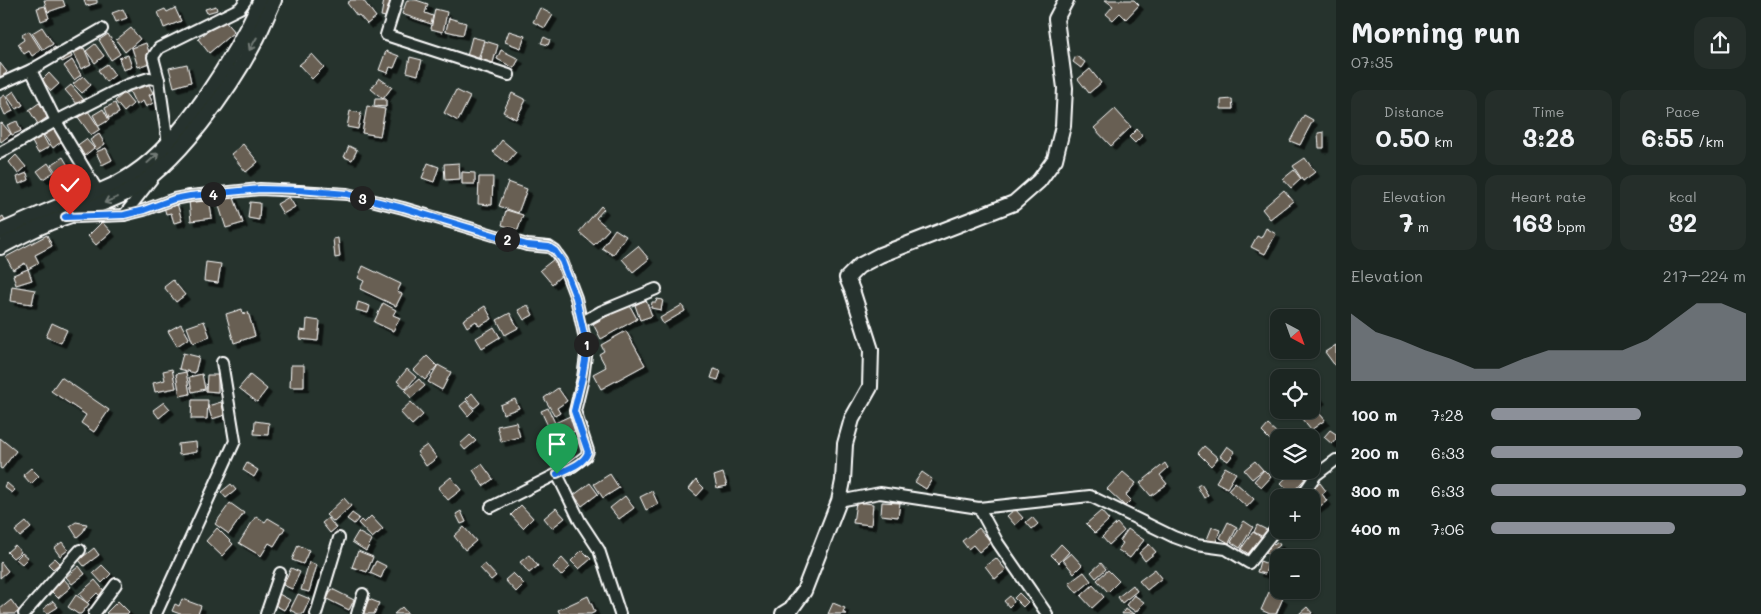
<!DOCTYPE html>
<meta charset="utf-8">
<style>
:root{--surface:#1c2622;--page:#252e2a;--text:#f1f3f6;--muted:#a0a5a5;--line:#3a4340;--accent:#8c9099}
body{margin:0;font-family:Mali,sans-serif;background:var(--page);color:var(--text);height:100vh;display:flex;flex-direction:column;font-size:19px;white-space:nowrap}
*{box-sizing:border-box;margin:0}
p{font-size:16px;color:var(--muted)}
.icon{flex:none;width:28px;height:28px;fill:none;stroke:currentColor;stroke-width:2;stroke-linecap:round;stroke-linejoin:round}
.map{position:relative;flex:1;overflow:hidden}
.details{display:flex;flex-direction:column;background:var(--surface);width:425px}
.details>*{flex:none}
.needle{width:32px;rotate:139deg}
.controls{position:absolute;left:1270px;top:309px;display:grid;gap:10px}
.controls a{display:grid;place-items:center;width:50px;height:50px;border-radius:10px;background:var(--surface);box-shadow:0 1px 4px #0004,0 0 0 1px var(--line);font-size:25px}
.pin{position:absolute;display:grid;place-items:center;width:42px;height:42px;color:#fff;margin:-51px -21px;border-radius:50% 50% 50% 0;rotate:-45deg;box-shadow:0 0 5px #0007}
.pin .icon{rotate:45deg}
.km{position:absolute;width:25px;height:25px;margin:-12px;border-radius:50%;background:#222;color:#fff;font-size:14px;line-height:25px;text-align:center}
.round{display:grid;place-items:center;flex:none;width:52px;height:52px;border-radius:15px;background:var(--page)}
.overview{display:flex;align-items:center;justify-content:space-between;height:85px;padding:0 15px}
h1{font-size:28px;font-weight:800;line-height:38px}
.metrics{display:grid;grid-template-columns:repeat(3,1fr);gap:8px;height:85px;padding:5px 15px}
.metrics div{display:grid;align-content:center;border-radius:12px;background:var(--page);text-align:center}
.metrics b{font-size:25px;font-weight:800}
.metrics small{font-size:14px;font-weight:400}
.metrics p{font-size:14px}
.chart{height:140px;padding:10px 15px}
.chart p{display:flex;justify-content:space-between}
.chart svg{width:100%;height:90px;margin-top:5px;fill:var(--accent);opacity:.7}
ul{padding:0 15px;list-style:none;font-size:16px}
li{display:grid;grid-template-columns:80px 60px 1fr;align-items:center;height:38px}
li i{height:12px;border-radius:6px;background:var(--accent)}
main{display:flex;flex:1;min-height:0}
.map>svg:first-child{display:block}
</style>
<main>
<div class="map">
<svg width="1336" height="614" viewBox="0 0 1336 614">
<defs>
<filter id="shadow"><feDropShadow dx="4.5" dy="4.5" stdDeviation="0" flood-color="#0009"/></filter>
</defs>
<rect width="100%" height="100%" fill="#26332d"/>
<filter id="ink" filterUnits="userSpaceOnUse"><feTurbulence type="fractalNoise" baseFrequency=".02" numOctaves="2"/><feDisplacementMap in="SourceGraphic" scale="10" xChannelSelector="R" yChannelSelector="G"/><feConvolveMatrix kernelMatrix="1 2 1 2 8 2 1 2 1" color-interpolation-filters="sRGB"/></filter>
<g filter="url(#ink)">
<!-- building -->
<g fill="#685f52" stroke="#fff" filter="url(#shadow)">
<polygon points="44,0 63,0 65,6 48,12"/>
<polygon points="84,0 97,0 97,3 86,6"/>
<polygon points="351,0 363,0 376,17 367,24 359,15 357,16 347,3"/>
<polygon points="384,0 393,2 390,18 381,16"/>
<polygon points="407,0 416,0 428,4 425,13 433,16 431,24 402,14"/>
<polygon points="1105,0 1134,0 1139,5 1126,19 1120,13 1113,20 1106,14 1113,6"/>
<polygon points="45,6 49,18 41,21 37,8"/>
<polygon points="216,6 217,10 207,13 205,9"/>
<polygon points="175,8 181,21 164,28 158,12 165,9 167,12"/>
<polygon points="540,8 553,15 545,28 533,22"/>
<polygon points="123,9 127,18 116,22 112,13"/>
<polygon points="435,9 447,12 443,32 431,29"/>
<polygon points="449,18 466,23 463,35 446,31"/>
<polygon points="223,19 234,32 209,53 198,39"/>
<polygon points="42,27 53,44 43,50 32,33"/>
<polygon points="131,28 140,39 125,52 116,40"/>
<polygon points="29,31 41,50 32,56 29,51 24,54 18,44 24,40 22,35"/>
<polygon points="509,31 525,36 521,48 505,42"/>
<polygon points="108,34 120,54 111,60 99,40"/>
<polygon points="472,37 484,40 476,67 465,64"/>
<polygon points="544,37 550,40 548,45 541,43"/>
<polygon points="485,41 498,45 492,66 479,62"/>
<polygon points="146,43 152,62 138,67 132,48"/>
<polygon points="95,44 104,56 95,63 86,51"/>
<polygon points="55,47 58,52 49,57 46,53"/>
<polygon points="84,48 91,64 81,69 73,53"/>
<polygon points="501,50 519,59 514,68 497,59"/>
<polygon points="69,51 72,57 62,62 59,56"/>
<polygon points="386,51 399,56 394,68 390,67 388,73 379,70"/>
<polygon points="312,54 324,67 312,79 299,65"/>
<polygon points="128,55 132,67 123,70 119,58"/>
<polygon points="1076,56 1085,62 1081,68 1073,62"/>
<polygon points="410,57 422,60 418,75 407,72"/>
<polygon points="72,60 81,75 74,80 64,66"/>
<polygon points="0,63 7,72 0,78"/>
<polygon points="107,64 115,75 106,82 98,70"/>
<polygon points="187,64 191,82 174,87 169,68"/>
<polygon points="1090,69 1101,83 1089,93 1078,79"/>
<polygon points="49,73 59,84 51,91 42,80"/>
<polygon points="83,76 91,85 82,93 73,84"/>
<polygon points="379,78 392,87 383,99 371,89"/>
<polygon points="147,81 153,93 149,95 153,103 146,107 143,101 136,105 129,90"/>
<polygon points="71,85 84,100 78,105 65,90"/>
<polygon points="456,90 470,97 458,121 444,113"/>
<polygon points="14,91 23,105 16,109 7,96"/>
<polygon points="124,93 133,104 124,112 115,101"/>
<polygon points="512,93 526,100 516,119 503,112"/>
<polygon points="5,95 13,111 5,115 0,104 0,98"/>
<polygon points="375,99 386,99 386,107 374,106"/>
<polygon points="1232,99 1233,109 1221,109 1221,100"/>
<polygon points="39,103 49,116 38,124 29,110"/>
<polygon points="115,103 119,113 109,118 105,108"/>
<polygon points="367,106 385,109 380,136 362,133"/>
<polygon points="103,109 109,120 99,126 93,115"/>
<polygon points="1115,109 1131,127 1111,146 1094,128"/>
<polygon points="88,111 100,129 91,135 78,117"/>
<polygon points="350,111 361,113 358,129 347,127"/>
<polygon points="1304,115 1313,120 1300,145 1290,141"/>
<polygon points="17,121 21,131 12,135 7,125"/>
<polygon points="2,123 11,134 1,142 0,140 0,124"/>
<polygon points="53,128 62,141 53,148 43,134"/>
<polygon points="1137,129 1142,136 1135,143 1129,137"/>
<polygon points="1324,132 1324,148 1319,148 1318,133"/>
<polygon points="99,134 105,144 96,150 90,140"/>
<polygon points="43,136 49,147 38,153 32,142"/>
<polygon points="86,139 94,148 83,157 75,147"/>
<polygon points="502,140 516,152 507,163 493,152"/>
<polygon points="243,144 258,162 246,172 231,154"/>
<polygon points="349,146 357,150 352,160 344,157"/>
<polygon points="106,148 112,160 102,165 96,152"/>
<polygon points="16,155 26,167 18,174 9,162"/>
<polygon points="63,157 70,169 59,176 51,165"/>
<polygon points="1305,158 1315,172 1303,181 1293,166"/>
<polygon points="48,163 54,172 43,179 37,171"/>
<polygon points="428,163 439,167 434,182 422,178"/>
<polygon points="459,163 460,179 445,180 444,164"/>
<polygon points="77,168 81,175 70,180 67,173"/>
<polygon points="1294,170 1301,179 1291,188 1283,179"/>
<polygon points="462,172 475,173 475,184 462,184"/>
<polygon points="27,173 29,180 19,184 17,177"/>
<polygon points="479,177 493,177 492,205 478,204"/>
<polygon points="508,182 527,189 518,213 499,206"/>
<polygon points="1284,190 1293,201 1270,219 1262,209"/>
<polygon points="233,195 243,223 226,228 217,200"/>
<polygon points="289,197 295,207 283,214 277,204"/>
<polygon points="209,198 212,218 191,221 189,201"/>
<polygon points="250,202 260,203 259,220 248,218"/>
<polygon points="177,203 182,221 174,223 171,213 166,214 164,207"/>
<polygon points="601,206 604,209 596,218 609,229 594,245 579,232"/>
<polygon points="506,210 523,215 518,230 502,225"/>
<polygon points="3,216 6,222 0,226 0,218"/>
<polygon points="102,222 111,232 96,245 88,236"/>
<polygon points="1266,228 1276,234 1265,254 1251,247 1257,236 1261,238"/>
<polygon points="615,229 626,236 613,255 602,248"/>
<polygon points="47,235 52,246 35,255 39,263 28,269 25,263 13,270 6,257"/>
<polygon points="338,238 340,257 335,258 333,239"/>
<polygon points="638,246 649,259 633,272 622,259"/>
<polygon points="554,259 565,272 552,284 540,270"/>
<polygon points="206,262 221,264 218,283 204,281"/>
<polygon points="363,266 401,284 397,292 402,294 396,306 360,289 364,281 358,278"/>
<polygon points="28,269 32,280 16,285 13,275"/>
<polygon points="173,280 185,295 176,302 164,287"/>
<polygon points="12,286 35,290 32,304 10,301"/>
<polygon points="657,299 663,300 661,310 651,308 652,302 656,302"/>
<polygon points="646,300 652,316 640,320 635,305"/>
<polygon points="358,302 370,306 368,313 356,310"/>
<polygon points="383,303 396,310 393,315 400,318 393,331 374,322"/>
<polygon points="629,304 637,319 601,339 593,324"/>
<polygon points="528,305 533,315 524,320 518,310"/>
<polygon points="682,305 685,311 663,324 660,318"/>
<polygon points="485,306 492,319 479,326 476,321 467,327 463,320"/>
<polygon points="242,309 243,314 248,312 255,336 234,343 226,314"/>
<polygon points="510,313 518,328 505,335 497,320"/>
<polygon points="307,319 320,321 318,341 300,339 301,330 306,331"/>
<polygon points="204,321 210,337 193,343 187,327"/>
<polygon points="52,323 67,330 61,343 46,337"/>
<polygon points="181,324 189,338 177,346 168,331"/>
<polygon points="494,327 500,337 482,348 476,338"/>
<polygon points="626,331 645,365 601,389 593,374 606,367 599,354 604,351 601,345"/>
<polygon points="1336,345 1336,367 1325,352"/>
<polygon points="183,353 199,357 195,373 179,369"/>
<polygon points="427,356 437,366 425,380 414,370"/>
<polygon points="291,365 304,365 304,387 290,387"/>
<polygon points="438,365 451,372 442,390 428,382"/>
<polygon points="172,369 176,388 155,392 153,383 165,380 163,371"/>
<polygon points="407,369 416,377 406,389 397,381"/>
<polygon points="714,369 721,371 718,380 711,378"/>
<polygon points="186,372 190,394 180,396 176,374"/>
<polygon points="202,374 205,389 192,392 189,377"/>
<polygon points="207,375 218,375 218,392 206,391"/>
<polygon points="250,375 267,389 257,402 239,388"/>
<polygon points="61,377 109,410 94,432 81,423 86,415 51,391"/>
<polygon points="419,379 425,386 411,398 405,391"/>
<polygon points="558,388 567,401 557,408 560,413 555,416 544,398"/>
<polygon points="1311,388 1321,399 1311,407"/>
<polygon points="472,393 480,403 474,408 466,399"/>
<polygon points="515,399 519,408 503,414 500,405"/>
<polygon points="192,400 208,400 207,419 191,419"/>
<polygon points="466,401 474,410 468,416 460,406"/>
<polygon points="164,402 170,409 159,418 153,410"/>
<polygon points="221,402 225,415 212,419 208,406"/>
<polygon points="411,402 423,415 412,425 400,412"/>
<polygon points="548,408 555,423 570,416 577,430 555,441 541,411"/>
<polygon points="1315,408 1325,420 1311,430 1302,419"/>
<polygon points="1297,410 1308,410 1302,416"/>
<polygon points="255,421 269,423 268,435 254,434"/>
<polygon points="516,422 520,437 501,442 497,426"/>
<polygon points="1268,425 1278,434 1271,441 1262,432"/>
<polygon points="1330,430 1336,434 1336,439 1332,444 1324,437"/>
<polygon points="470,435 476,441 465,450 460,444"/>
<polygon points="0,438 16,451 2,469 0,468"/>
<polygon points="196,442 197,452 179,455 178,444"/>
<polygon points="427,445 437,458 426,466 417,452"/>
<polygon points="1204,446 1218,458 1211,466 1198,453"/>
<polygon points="1227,446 1235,452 1228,461 1220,456"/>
<polygon points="1273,451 1279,454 1279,469 1272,466 1275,460 1270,458"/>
<polygon points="1255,461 1263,470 1252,479 1244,470"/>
<polygon points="247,463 258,470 254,477 243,470"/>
<polygon points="1165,463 1168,468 1160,475 1167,484 1151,496 1140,483"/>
<polygon points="482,464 493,479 483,486 473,470"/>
<polygon points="1225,467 1236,473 1227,488 1216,482"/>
<polygon points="31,468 39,476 31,484 23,475"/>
<polygon points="1264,470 1271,477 1262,487 1254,481"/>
<polygon points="1293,470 1309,470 1311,472 1292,493 1281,483"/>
<polygon points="922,472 932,479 926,489 915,482"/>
<polygon points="1123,472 1136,483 1126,495 1131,500 1125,506 1107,489"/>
<polygon points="723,473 727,486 717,488 714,476"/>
<polygon points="610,474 619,488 603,498 594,484"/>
<polygon points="451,477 461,490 448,500 438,488"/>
<polygon points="696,480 704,488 697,496 689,489"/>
<polygon points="1235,482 1254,499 1247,507 1228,490"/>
<polygon points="7,483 15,490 12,493 4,487"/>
<polygon points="590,483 598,494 582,506 574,495"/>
<polygon points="1320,483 1326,491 1322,494 1327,501 1316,509 1311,504 1311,498 1306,498 1304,495"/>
<polygon points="231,484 236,490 226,498 221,492"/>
<polygon points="1201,484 1208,495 1204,498 1197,486"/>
<polygon points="652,491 658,504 646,510 640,497"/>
<polygon points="625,496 634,508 619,519 610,508"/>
<polygon points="344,498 351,506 334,522 326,515"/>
<polygon points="856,502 873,504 871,525 853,523"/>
<polygon points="882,502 900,503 898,517 881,515"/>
<polygon points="230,503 244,513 229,534 215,524"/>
<polygon points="521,505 533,518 523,528 511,515"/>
<polygon points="556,508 565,518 552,528 544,518"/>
<polygon points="1015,509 1023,518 1015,525 1007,516"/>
<polygon points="461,511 466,522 461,524 456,514"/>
<polygon points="1101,511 1109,520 1095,533 1086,524"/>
<polygon points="352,513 359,518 354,524 347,519"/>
<polygon points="256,516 265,522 268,518 285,528 274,546 269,543 261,556 239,543"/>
<polygon points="371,516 383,529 372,538 358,523 361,520 364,523"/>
<polygon points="1032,517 1038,524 1032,529 1026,522"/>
<polygon points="328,518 336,528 330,533 322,523"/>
<polygon points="1244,521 1253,527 1240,548 1231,542"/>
<polygon points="26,522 31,528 20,537 15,531"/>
<polygon points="76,522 87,524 83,532 77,537 70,526"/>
<polygon points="1228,522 1237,527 1229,543 1220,538"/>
<polygon points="1117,523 1124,531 1109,545 1102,537"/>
<polygon points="1257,525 1267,530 1263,537 1254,532"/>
<polygon points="464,527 476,541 465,550 454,536"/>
<polygon points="1212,527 1220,530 1215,545 1206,542"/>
<polygon points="217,528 233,544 222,556 206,541"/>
<polygon points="979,528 991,542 979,552 973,545 968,549 962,541"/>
<polygon points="1128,529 1144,540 1130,558 1118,550 1123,543 1120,541"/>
<polygon points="358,532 372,540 366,551 352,542"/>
<polygon points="1253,532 1264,539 1252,556 1241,549"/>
<polygon points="1271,541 1274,545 1278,542 1280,545 1268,555 1262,548"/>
<polygon points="62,542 68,550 60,556 54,548"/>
<polygon points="1061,544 1069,552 1059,563 1051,555"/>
<polygon points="1149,544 1156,552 1145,561 1139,553"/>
<polygon points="15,545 21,552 13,558 7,552"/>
<polygon points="298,545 309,550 303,564 292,560"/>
<polygon points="94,548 99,555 84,566 79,560"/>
<polygon points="582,550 591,559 579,569 571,561"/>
<polygon points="358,551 373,557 367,572 352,567"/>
<polygon points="22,553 28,558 22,564 16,559"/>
<polygon points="1071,553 1082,565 1074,573 1063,560"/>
<polygon points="529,555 538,566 529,573 520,562"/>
<polygon points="55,558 60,563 53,569 48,564"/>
<polygon points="562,558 570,567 561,576 553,567"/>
<polygon points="996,558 1006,570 995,579 985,566"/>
<polygon points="376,561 386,566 381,578 370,573"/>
<polygon points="1260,561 1268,564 1265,574 1257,572"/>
<polygon points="1,562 8,571 0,578 0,563"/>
<polygon points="309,562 317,565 309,592 301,590"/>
<polygon points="1101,563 1106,569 1096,578 1091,572"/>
<polygon points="485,564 496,576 491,580 480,568"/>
<polygon points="102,565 111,574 102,583 93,573"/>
<polygon points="79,566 85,574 72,584 66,577"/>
<polygon points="291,568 300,572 292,589 283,585"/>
<polygon points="1155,569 1162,578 1147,590 1139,581"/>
<polygon points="1108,570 1119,581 1108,592 1097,580"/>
<polygon points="1084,572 1091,581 1077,593 1069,583"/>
<polygon points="513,573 524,584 516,592 505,580"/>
<polygon points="64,579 71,587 58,598 51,591"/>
<polygon points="95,580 106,593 101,597 97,593 87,603 79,594"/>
<polygon points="1093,585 1104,597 1092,608 1081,596"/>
<polygon points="1133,585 1137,591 1122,603 1118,597"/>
<polygon points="332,589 354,600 349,610 327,599"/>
<polygon points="1269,592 1283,598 1276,614 1270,614 1261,610"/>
<polygon points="1019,593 1028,602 1023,607 1014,598"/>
<polygon points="279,594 290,600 284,610 273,604"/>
<polygon points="298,594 310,599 303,614 298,614 290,610"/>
<polygon points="76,595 89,604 81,614 78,614 68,607"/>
<polygon points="1134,595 1144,602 1136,612 1126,605"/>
<polygon points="588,596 595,612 591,614 560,614 558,610"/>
<polygon points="1010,596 1014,602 1009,607 1004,601"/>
<polygon points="182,599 201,606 198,614 180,614 172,611 175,604 179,606"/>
<polygon points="369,599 379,603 374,614 362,614"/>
<polygon points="11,600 19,611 15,614 1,614 0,609"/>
<polygon points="53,601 58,607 47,614 43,609"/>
<polygon points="118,601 129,612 127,614 107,614 106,613"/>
<polygon points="833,603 845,608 843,612 846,614 828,614"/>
<polygon points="402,607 408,614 394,614"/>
<polygon points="1307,607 1312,613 1311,614 1299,614"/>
<polygon points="1125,609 1135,614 1122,614"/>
</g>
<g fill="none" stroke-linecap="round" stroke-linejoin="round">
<defs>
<g id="minor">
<polyline points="397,0 386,35 509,75"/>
<polyline points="31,70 56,121 98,191"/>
<polyline points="159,80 153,57 159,48 240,8 246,0"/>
<polyline points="0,84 31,70 102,29"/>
<polyline points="0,153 56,121 127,85 149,78 159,80 168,144"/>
<polyline points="124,215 152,179"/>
<polyline points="76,217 124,215 144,210 174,199 190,196 260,189 299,191 347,194 403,208 527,245 549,247 555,251 562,261 576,298 587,348 583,378 575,411 588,451 586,456 573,466 491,507"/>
<polyline points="582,322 600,312 656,289"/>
<polyline points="557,474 580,521 599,550 620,614"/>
<polyline points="1300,498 1316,475 1336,460"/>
<polyline points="839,501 880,493 979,508 1090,496 1174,537 1196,545 1226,549 1249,563 1279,525"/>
<polyline points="979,508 998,543 1047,614"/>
<polyline points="24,614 80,550"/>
<polyline points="94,614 116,584"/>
<polyline points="156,614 235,441 222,362"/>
<polyline points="266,614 280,573"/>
<polyline points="316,614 339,538"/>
<polyline points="357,614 363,594"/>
</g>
<g id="secondary">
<path d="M0,232C20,223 40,214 60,206C84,197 111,189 133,174C185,139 235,56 261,0"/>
<path d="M0,247C17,238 34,229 51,222C76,213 102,205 126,193C176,167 231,88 257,38C263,26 268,13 274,0"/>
<polyline points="783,614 791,609 804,591 839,501 843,481 845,444 852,419 870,387 871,350 852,290 847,278 859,266 880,255 1014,203 1039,181 1055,159 1063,126 1065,88 1056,19 1066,0"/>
</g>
</defs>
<!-- minor casing -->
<use href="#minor" stroke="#fff" stroke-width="14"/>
<!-- secondary casing -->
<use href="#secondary" stroke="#fff" stroke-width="18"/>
<!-- minor -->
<use href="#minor" stroke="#26332d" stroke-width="10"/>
<!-- secondary -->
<use href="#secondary" stroke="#26332d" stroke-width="14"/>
</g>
<!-- one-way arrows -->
<defs><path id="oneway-shaft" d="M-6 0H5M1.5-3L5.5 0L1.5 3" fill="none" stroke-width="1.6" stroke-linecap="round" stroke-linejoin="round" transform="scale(1.25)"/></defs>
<g stroke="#727a76">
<use href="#oneway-shaft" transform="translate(253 44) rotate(120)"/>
<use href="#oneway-shaft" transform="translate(153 158) rotate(-42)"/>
<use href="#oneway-shaft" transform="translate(111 200) rotate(157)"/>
</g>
</g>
<g fill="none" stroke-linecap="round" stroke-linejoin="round" filter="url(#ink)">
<defs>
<path id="route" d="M70,215L65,217L124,215L144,210L174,199L190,196L260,189L299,190L347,194L403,208L527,245L549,247L555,251L562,261L576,298L587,348L582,378L574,411L588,452C584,464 568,469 557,474"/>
</defs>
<!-- route casing -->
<use href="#route" stroke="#fff" stroke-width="10"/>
<!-- route -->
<use href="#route" stroke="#1a73e8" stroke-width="6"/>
</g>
</svg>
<div class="controls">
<a><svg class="needle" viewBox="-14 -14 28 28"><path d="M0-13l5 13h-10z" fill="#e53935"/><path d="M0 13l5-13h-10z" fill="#a0a5a5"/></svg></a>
<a><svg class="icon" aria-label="locate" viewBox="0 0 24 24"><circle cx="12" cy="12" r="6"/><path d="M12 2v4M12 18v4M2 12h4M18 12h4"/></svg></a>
<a><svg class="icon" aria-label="layers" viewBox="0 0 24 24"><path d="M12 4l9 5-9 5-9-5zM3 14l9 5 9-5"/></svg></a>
<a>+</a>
<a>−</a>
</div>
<div class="pin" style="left:557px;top:474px;background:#1e9e55"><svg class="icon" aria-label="arrive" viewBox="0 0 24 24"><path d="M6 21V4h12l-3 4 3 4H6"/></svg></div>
<div class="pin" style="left:70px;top:215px;background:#d93025"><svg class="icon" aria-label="check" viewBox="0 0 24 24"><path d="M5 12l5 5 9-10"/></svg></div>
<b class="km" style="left:586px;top:344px">1</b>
<b class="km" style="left:507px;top:239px">2</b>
<b class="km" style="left:362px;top:198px">3</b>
<b class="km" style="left:213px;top:194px">4</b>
</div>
<section class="details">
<div class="overview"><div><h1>Morning run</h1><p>07:35</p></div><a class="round"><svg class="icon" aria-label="share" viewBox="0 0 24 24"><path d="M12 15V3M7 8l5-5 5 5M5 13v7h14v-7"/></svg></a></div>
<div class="metrics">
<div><p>Distance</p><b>0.50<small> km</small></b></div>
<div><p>Time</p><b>3:28</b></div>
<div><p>Pace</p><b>6:55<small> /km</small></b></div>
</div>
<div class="metrics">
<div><p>Elevation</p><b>7<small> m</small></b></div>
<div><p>Heart rate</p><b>163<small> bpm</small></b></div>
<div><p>kcal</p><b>32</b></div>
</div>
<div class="chart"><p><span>Elevation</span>217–224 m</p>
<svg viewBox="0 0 160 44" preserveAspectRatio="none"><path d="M0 44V11L10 20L20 24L30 29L40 33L50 38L60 38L70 33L80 29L90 29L100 29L110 29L120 24L130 15L140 6L150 6L160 11V44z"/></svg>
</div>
<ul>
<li><b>100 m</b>7:28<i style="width:59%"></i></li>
<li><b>200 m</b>6:33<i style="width:99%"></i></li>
<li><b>300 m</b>6:33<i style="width:100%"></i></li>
<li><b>400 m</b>7:06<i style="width:72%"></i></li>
</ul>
</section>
</main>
